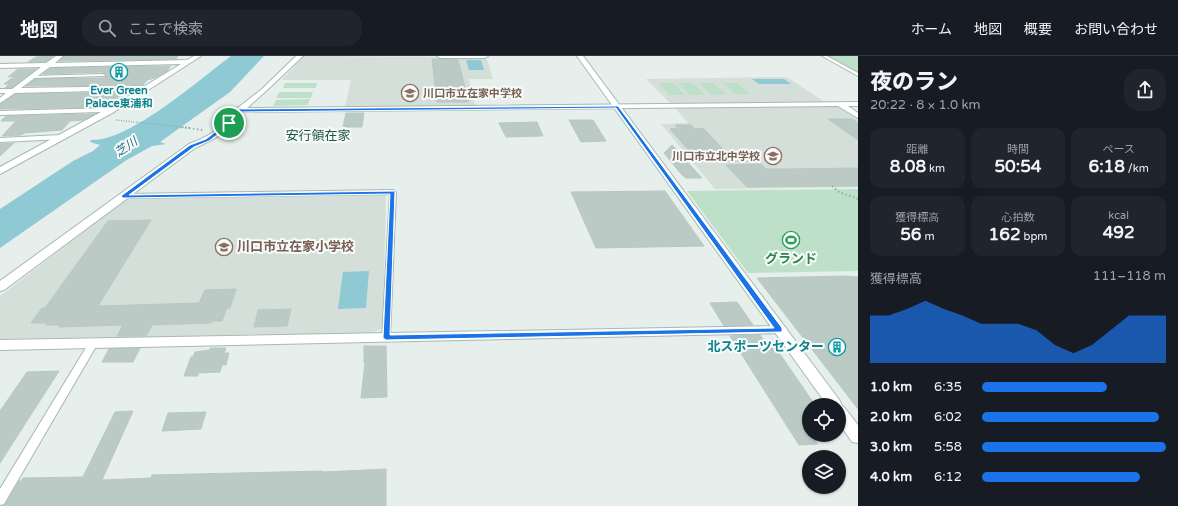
<!DOCTYPE html>
<html lang="ja">
<meta charset="utf-8">
<style>
:root{--surface:#171b24;--page:#20242c;--text:#f1f3f6;--muted:#9ea1a6;--line:#363941;--accent:#1a73e8}
body{margin:0;font-family:"Varela Round","Noto Sans JP",sans-serif;background:var(--page);color:var(--text);height:100vh;display:flex;flex-direction:column;font-size:15px;white-space:nowrap}
*{box-sizing:border-box;margin:0}
p{font-size:13px;color:var(--muted)}
.icon{flex:none;width:22px;height:22px;fill:none;stroke:currentColor;stroke-width:2;stroke-linecap:round;stroke-linejoin:round}
.map{position:relative;flex:1;overflow:hidden}
.drawer{display:flex;flex-direction:column;background:var(--surface);width:320px}
.drawer>*{flex:none}
.fabs{position:absolute;left:802px;top:342px;display:grid;gap:8px}
.fabs a{display:grid;place-items:center;width:44px;height:44px;border-radius:50%;background:var(--surface);box-shadow:0 1px 3px #0004;font-size:20px}
.pin{position:absolute;display:grid;place-items:center;width:34px;height:34px;color:#fff;margin:-17px;border:2px solid #fff;border-radius:50%;box-shadow:0 1px 4px #0007}
.round{display:grid;place-items:center;flex:none;width:42px;height:42px;border-radius:16px;background:var(--page)}
.head{display:flex;align-items:center;justify-content:space-between;height:68px;padding:0 12px}
h1{font-size:22px;font-weight:800;line-height:30px}
.stats{display:grid;grid-template-columns:repeat(3,1fr);gap:6px;height:68px;padding:4px 12px}
.stats div{display:grid;align-content:center;border-radius:10px;background:var(--page);text-align:center}
.stats b{font-size:17px;font-weight:800}
.stats small{font-size:11px;font-weight:400}
.stats p{font-size:11px}
.chart{height:112px;padding:8px 12px}
.chart p{display:flex;justify-content:space-between}
.chart svg{width:100%;height:72px;margin-top:4px;fill:var(--accent);opacity:.7}
ul{padding:0 12px;list-style:none;font-size:13px}
li{display:grid;grid-template-columns:64px 48px 1fr;align-items:center;height:30px}
li i{height:10px;border-radius:5px;background:var(--accent)}
header{display:flex;align-items:center;gap:24px;box-sizing:border-box;height:56px;padding:0 20px;background:var(--surface);border-bottom:1px solid var(--line)}
header strong{font-size:19px}
nav{display:flex;gap:22px;margin-inline-start:auto;font-size:14px}
.search{width:280px;height:36px;background:var(--page);display:flex;align-items:center;gap:10px;box-sizing:border-box;padding:0 14px;border-radius:16px;color:var(--muted);font-size:15px}
main{display:flex;flex:1;min-height:0}
.map>svg:first-child{display:block}
</style>
<header>
<strong>地図</strong>
<div class="search"><svg class="icon" aria-label="search" viewBox="0 0 24 24"><circle cx="10" cy="10" r="6"/><path d="M15 15l6 6"/></svg>ここで検索</div>
<nav><a>ホーム</a><a>地図</a><a>概要</a><a>お問い合わせ</a></nav>
</header>
<main>
<div class="map">
<svg width="858" height="450" viewBox="0 0 858 450">
<rect width="100%" height="100%" fill="#e6efeb"/>
<!-- built -->
<g fill="#d4dfda">
<polygon points="304,0 486,1 493,23 469,23 475,50 345,51 351,24 282,24"/>
<polygon points="787,21 826,47 671,48 646,23"/>
<polygon points="837,50 858,63 858,131 715,133 661,68 688,67 674,51"/>
<polygon points="386,139 383,272 372,277 0,283 0,240 128,142"/>
</g>
<!-- green -->
<g fill="#bfe0c8">
<polygon points="828,0 858,0 858,16"/>
<polygon points="285,27 317,27 316,32 283,32"/>
<polygon points="658,27 673,27 685,39 669,39"/>
<polygon points="678,27 693,27 705,39 690,39"/>
<polygon points="699,27 713,27 727,38 711,39"/>
<polygon points="722,27 737,27 751,38 736,38"/>
<polygon points="279,36 313,36 311,42 276,42"/>
<polygon points="310,43 308,49 273,50 276,44"/>
<polygon points="858,133 858,215 748,217 687,135"/>
</g>
<!-- water -->
<g fill="#8ec9d4">
<path d="M231,0H264L230,36L160,86L166,88L152,90L125,105L0,192V153L73,105L93,95L100,89L90,86L91,84C129,86 200,23 231,0Z"/>
<polygon points="466,4 481,4 484,14 469,14"/>
<polygon points="752,23 784,23 791,28 759,28"/>
<polygon points="369,215 366,252 338,253 343,216"/>
</g>
<!-- building -->
<g fill="#bbcac4" stroke="#b8c9c2">
<polygon points="53,0 46,6 28,6 36,1"/>
<polygon points="64,0 178,0 176,3 59,5"/>
<polygon points="432,3 458,4 469,46 437,46"/>
<polygon points="171,10 167,15 155,22 147,24 143,29 26,30 35,23 105,22 106,20 103,16 43,18 50,12"/>
<polygon points="18,13 36,13 12,32 5,32 9,28 4,28 15,20 8,21"/>
<polygon points="133,36 109,51 0,53 0,48 15,38"/>
<polygon points="346,57 364,57 362,71 343,71"/>
<polygon points="95,58 84,64 70,65 62,74 24,77 21,79 2,80 16,65 1,65 6,60"/>
<polygon points="828,63 852,63 858,67 858,84"/>
<polygon points="569,64 593,64 606,85 581,86"/>
<polygon points="537,66 543,80 506,81 499,67"/>
<polygon points="675,69 691,69 695,73 703,72 734,105 698,105 670,73 678,72"/>
<polygon points="0,87 0,88 14,87 0,100"/>
<polygon points="672,89 691,110 702,122 686,122 681,118 664,97"/>
<polygon points="761,108 766,113 784,113 858,112 858,130 747,131 726,109"/>
<polygon points="665,135 704,190 596,192 571,136"/>
<polygon points="151,164 98,250 199,247 205,234 236,233 230,252 227,252 222,265 212,265 211,267 152,269 146,280 117,280 123,269 58,271 60,269 46,269 48,267 31,267 42,252 45,252 108,165"/>
<polygon points="843,220 858,221 858,353 757,222"/>
<polygon points="737,246 753,269 724,270 710,247"/>
<polygon points="291,253 287,270 254,271 258,254"/>
<polygon points="760,279 764,285 771,285 815,349 809,349 809,370 805,370 809,376 809,379 811,379 818,388 799,389 730,280"/>
<polygon points="364,290 386,290 387,341 361,342 365,307 364,307"/>
<polygon points="140,292 133,306 102,306 109,293"/>
<polygon points="210,292 226,292 224,297 229,297 226,309 222,309 220,316 198,317 198,320 184,320 191,301 193,301 195,296 210,294"/>
<polygon points="59,315 0,407 0,355 27,316"/>
<polygon points="133,355 102,424 151,422 152,419 323,415 323,416 386,413 386,450 2,450 5,449 19,425 21,425 23,422 83,421 115,356"/>
<polygon points="206,356 201,373 162,375 168,357"/>
</g>
<g fill="none" stroke-linecap="round" stroke-linejoin="round">
<defs>
<g id="lane">
<polygon points="822,0 827,0 858,17 858,20"/>
<polygon points="103,18 105,19 105,20 32,22 30,21 32,20"/>
<polygon points="393,134 396,136 390,282 389,284 383,284 382,282 390,138 123,142 120,140 123,138"/>
<polygon points="93,284 96,285 98,287 4,448 0,449 0,433 90,285"/>
</g>
<g id="street">
<path d="M56,0H63L55,7L187,4L194,0H201L114,56L0,118V111L101,56L0,59V55L109,52L138,34L15,37L0,47V42L6,37H0V33H12L41,11L0,12V8L46,7ZM181,8L145,30L21,32L50,11Z"/>
<path d="M296,0H303L266,35L247,52L858,46V50H848L858,57V62L838,50L242,56C237,60 235,63 232,68C227,77 204,88 195,92L4,234L0,235V225L189,88C202,83 221,75 226,61L262,33Z"/>
<polygon points="437,0 488,0 485,2 440,2"/>
<polygon points="780,270 785,271 787,274 785,277 0,294 0,284"/>
</g>
<g id="secondary">
<polygon points="577,0 583,0 840,345 842,350 844,351 858,369 858,387 852,386 839,367 839,349 827,349"/>
<polygon points="61,79 65,81 64,83 0,86 0,82"/>
</g>
</defs>
<!-- lane casing -->
<use href="#lane" stroke="#a8b8b2" stroke-width="2"/>
<!-- street casing -->
<use href="#street" stroke="#a8b8b2" stroke-width="2"/>
<!-- secondary casing -->
<use href="#secondary" stroke="#a4bbb3" stroke-width="2"/>
<!-- path-far1 -->
<polyline stroke="#86b3a5" stroke-width="1.5" stroke-dasharray="1 1.5" stroke-linecap="butt" points="116,64 190,72"/>
<!-- path -->
<g stroke="#86b3a5" stroke-width="2" stroke-dasharray="1.5 2.5" stroke-linecap="butt">
<polyline points="181,71 203,74"/>
<polyline points="832,130 839,136 858,143"/>
</g>
<!-- lane -->
<use href="#lane" fill="#fff" fill-rule="evenodd"/>
<!-- street -->
<use href="#street" fill="#fff" fill-rule="evenodd"/>
<!-- secondary -->
<use href="#secondary" fill="#fff" fill-rule="evenodd"/>
</g>
<!-- route -->
<path fill="#1a73e8" stroke="#fff" fill-rule="evenodd" d="M618,50L782,272V276L386,284L383,282L390,138L123,142L121,140L190,89L206,83L227,67L228,62L239,53ZM616,52L774,272L390,279L395,135L129,139L194,91L209,85L231,68V63L240,56Z"/>
<!-- icons -->
<defs>
<symbol id="building-ring" viewBox="-11 -11 22 22"><circle r="9.5" fill="#f7fbf9" stroke="#0f9aa8" stroke-width="1.5"/><path d="M-4-6H4V6H1V3H-1V6H-4ZM-2.5-4.3h1.7v1.8h-1.7ZM.8-4.3h1.7v1.8H.8ZM-2.5-1h1.7V.8h-1.7ZM.8-1h1.7V.8H.8Z" fill="#0f9aa8"/></symbol>
<symbol id="school-ring" viewBox="-11 -11 22 22"><circle r="9.5" fill="#f7fbf9" stroke="#8d6e63" stroke-width="1.5"/><path d="M0-5L7-2L0 1L-7-2ZM-4 1L0 2.5L4 1V4Q0 6-4 4Z" fill="#8d6e63"/></symbol>
<symbol id="stadium-ring" viewBox="-11 -11 22 22"><circle r="9.5" fill="#f7fbf9" stroke="#2e9e5b" stroke-width="1.5"/><path d="M0-5a6.5 5 0 1 0 0 10a6.5 5 0 1 0 0-10ZM-3.5-1.8h7v3.6h-7Z" fill="#2e9e5b"/></symbol>
</defs>
<g fill-rule="evenodd">
<use href="#building-ring" x="109" y="6" width="20" height="20"/>
<use href="#school-ring" x="400" y="27" width="20" height="20"/>
<use href="#school-ring" x="763" y="90" width="20" height="20"/>
<use href="#stadium-ring" x="781" y="174" width="20" height="20"/>
<use href="#school-ring" x="214" y="181" width="20" height="20"/>
<use href="#building-ring" x="827" y="281" width="20" height="20"/>
</g>
<g text-anchor="middle" dominant-baseline="central" stroke-width="4" stroke-linejoin="round" paint-order="stroke">
<!-- far-culture labels -->
<g font-size="11" font-weight="bold" fill="#0d838f" stroke="#f7fbf9">
<text x="119" y="34">Ever Green<tspan x="119" dy="13">Palace東浦和</tspan></text>
</g>
<!-- far-education labels -->
<g font-size="11" font-weight="bold" fill="#785e54" stroke="#f7fbf9" text-anchor="start">
<text x="423" y="37">川口市立在家中学校</text>
<text x="760" y="100" text-anchor="end">川口市立北中学校</text>
</g>
<!-- far-water labels -->
<g font-size="12" font-style="italic" fill="#1c6f80" stroke="#f7fbf9">
<text transform="translate(126 91) rotate(-34)">芝川</text>
</g>
<!-- far-quarter labels -->
<g font-size="13" fill="#1f5548" stroke="#f7fbf9">
<text x="318" y="80">安行領在家</text>
</g>
<!-- education labels -->
<g font-size="13" font-weight="bold" fill="#785e54" stroke="#f7fbf9" text-anchor="start">
<text x="237" y="191">川口市立在家小学校</text>
</g>
<!-- leisure labels -->
<g font-size="13" font-weight="bold" fill="#27864d" stroke="#f7fbf9">
<text x="791" y="203">グランド</text>
</g>
<!-- culture labels -->
<g font-size="13" font-weight="bold" fill="#0d838f" stroke="#f7fbf9" text-anchor="end">
<text x="824" y="291">北スポーツセンター</text>
</g>
</g>
</svg>
<div class="fabs">
<a><svg class="icon" aria-label="locate" viewBox="0 0 24 24"><circle cx="12" cy="12" r="6"/><path d="M12 2v4M12 18v4M2 12h4M18 12h4"/></svg></a>
<a><svg class="icon" aria-label="layers" viewBox="0 0 24 24"><path d="M12 4l9 5-9 5-9-5zM3 14l9 5 9-5"/></svg></a>
</div>
<div class="pin" style="left:229px;top:67px;background:#1e9e55"><svg class="icon" aria-label="arrive" viewBox="0 0 24 24"><path d="M6 21V4h12l-3 4 3 4H6"/></svg></div>
</div>
<section class="drawer">
<div class="head"><div><h1>夜のラン</h1><p>20:22 · 8 × 1.0 km</p></div><a class="round"><svg class="icon" aria-label="share" viewBox="0 0 24 24"><path d="M12 15V3M7 8l5-5 5 5M5 13v7h14v-7"/></svg></a></div>
<div class="stats">
<div><p>距離</p><b>8.08<small> km</small></b></div>
<div><p>時間</p><b>50:54</b></div>
<div><p>ペース</p><b>6:18<small> /km</small></b></div>
</div>
<div class="stats">
<div><p>獲得標高</p><b>56<small> m</small></b></div>
<div><p>心拍数</p><b>162<small> bpm</small></b></div>
<div><p>kcal</p><b>492</b></div>
</div>
<div class="chart"><p><span>獲得標高</span>111–118 m</p>
<svg viewBox="0 0 160 44" preserveAspectRatio="none"><path d="M0 44V15L10 15L20 11L30 6L40 11L50 15L60 20L70 20L80 20L90 24L100 33L110 38L120 33L130 24L140 15L150 15L160 15V44z"/></svg>
</div>
<ul>
<li><b>1.0 km</b>6:35<i style="width:68%"></i></li>
<li><b>2.0 km</b>6:02<i style="width:96%"></i></li>
<li><b>3.0 km</b>5:58<i style="width:100%"></i></li>
<li><b>4.0 km</b>6:12<i style="width:86%"></i></li>
</ul>
</section>
</main>
